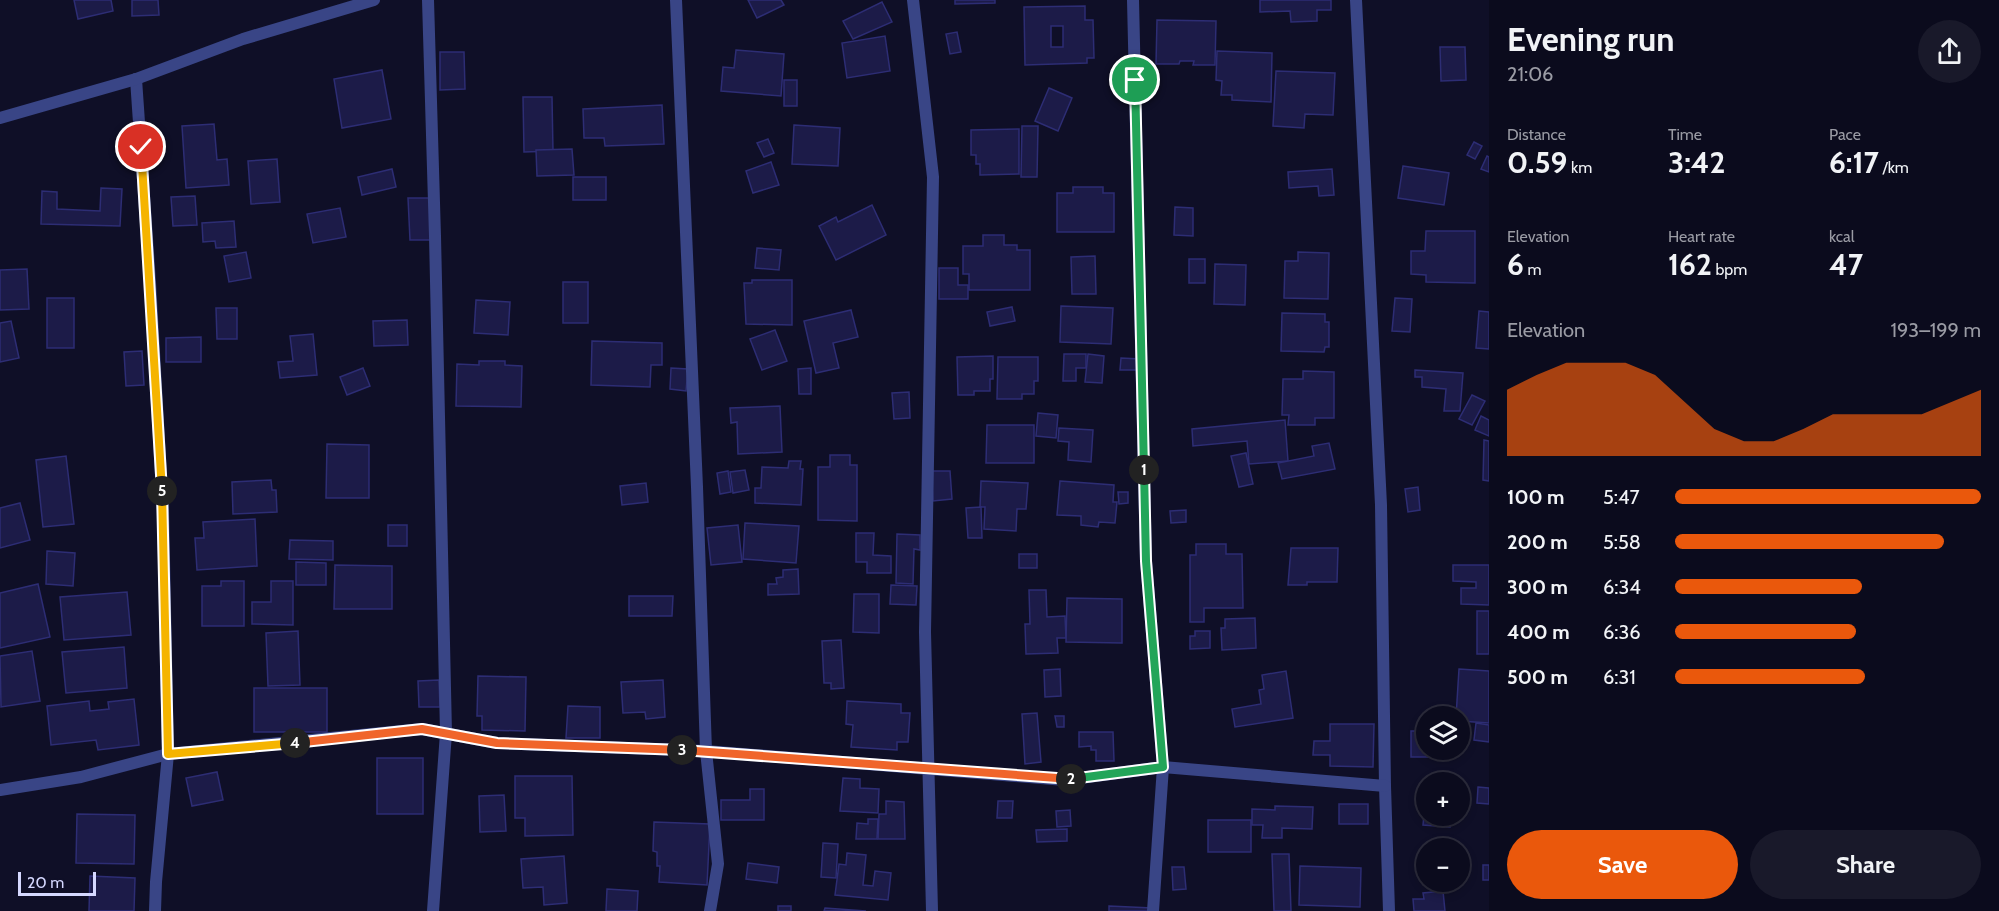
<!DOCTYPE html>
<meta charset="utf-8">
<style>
:root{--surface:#0b0b1d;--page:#19192a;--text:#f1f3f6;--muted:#9a9ba4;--line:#2b2b3b;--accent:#ea580c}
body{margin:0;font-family:Cabin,sans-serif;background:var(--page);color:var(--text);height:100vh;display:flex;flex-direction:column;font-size:22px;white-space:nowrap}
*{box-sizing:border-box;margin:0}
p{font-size:20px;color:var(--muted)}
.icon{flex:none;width:33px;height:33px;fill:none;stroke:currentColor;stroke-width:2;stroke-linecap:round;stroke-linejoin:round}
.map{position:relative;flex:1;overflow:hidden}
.drawer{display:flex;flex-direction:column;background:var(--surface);width:510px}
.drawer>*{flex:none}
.controls{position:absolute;left:1416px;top:706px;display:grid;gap:12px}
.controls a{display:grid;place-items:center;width:54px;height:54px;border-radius:50%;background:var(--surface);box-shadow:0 3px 9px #0003,0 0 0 2px var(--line);font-size:30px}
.scale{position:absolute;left:18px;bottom:15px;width:78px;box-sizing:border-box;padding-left:6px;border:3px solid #d5d8ff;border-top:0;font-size:16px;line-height:21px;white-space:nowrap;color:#d5d8ff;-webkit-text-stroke:4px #0f0f27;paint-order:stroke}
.pin{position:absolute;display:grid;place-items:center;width:51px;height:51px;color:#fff;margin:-26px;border:3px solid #fff;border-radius:50%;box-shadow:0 2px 6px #0007}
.km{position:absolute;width:30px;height:30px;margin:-15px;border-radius:50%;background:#222;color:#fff;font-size:16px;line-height:30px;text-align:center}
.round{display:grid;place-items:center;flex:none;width:63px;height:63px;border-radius:32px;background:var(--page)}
.overview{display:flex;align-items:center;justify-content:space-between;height:102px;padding:0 18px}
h1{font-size:33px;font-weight:700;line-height:45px}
.metrics{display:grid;grid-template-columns:repeat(3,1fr);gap:9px;height:102px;padding:6px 18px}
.metrics div{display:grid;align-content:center}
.metrics b{font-size:30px;font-weight:700}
.metrics small{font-size:16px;font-weight:400}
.metrics p{font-size:16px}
.chart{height:168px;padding:12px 18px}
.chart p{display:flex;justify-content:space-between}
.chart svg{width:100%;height:108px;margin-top:6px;fill:var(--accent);opacity:.7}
.cta{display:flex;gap:12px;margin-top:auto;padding:12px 18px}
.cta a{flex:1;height:69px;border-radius:36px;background:var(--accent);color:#fff;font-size:24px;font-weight:700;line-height:69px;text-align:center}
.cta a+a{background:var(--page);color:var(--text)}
ul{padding:0 18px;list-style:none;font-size:20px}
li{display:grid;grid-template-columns:96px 72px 1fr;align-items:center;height:45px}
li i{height:15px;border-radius:8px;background:var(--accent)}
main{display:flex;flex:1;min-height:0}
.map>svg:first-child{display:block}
</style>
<main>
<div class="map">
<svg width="1489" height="911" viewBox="0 0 1489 911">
<rect width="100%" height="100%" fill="#0f0f27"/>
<!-- building -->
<g fill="#1c1b48" stroke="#2d2d74" stroke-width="1.5" fill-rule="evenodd">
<polygon points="74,0 111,0 113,11 78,19"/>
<polygon points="132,0 158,0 159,15 132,16"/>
<polygon points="748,0 781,0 784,5 757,18"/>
<polygon points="955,0 995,0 995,3 955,4"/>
<polygon points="1260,0 1331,0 1331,10 1317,10 1317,21 1291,22 1290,11 1260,12"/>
<polygon points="882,2 892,22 853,39 843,21"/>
<path d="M1085,6V20H1093L1094,58H1087V63L1025,65L1024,7ZM1051,26H1063V47H1051Z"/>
<polygon points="1157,20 1216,21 1215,65 1193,65 1194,61 1180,61 1179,64 1156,64"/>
<polygon points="957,32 961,52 950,54 946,34"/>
<polygon points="885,36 890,71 847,78 842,43"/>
<polygon points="1440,47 1465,47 1466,80 1441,81"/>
<polygon points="736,50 784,54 781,96 721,91 723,67 734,68"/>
<polygon points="1217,51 1272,53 1271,102 1232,100 1232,95 1221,95 1222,81 1216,80"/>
<polygon points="440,52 464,52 465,89 440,90"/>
<polygon points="382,70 391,119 342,128 334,79"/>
<polygon points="1276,71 1335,73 1333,115 1305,114 1304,128 1273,126"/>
<rect x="784" y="80" width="13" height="26"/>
<polygon points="1049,88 1072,98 1058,131 1035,121"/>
<polygon points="523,97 552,97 553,151 524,152"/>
<polygon points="662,105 664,144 605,146 604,138 584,138 583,109"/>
<polygon points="214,124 217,160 227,159 229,185 186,188 182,126"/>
<polygon points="794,125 840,128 838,166 792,164"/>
<polygon points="1022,126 1038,126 1037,177 1021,177"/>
<polygon points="1019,129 1019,174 980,175 980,164 976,164 976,155 971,155 971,130"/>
<polygon points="768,139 774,153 764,157 757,143"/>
<polygon points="1474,142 1482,146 1475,159 1467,155"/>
<polygon points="572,149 574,175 537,176 536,150"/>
<polygon points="1487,156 1489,157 1489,172 1481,169"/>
<polygon points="277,159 280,202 251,204 248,161"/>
<polygon points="771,162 779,185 753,193 746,171"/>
<polygon points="1403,166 1449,173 1444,205 1398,198"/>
<polygon points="392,169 396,187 362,195 358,177"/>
<polygon points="1332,169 1334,195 1319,196 1318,186 1289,188 1288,172"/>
<rect x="573" y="177" width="33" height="23"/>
<polygon points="1073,187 1103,187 1103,193 1114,193 1114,232 1057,232 1057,193 1073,193"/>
<polygon points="101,188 122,189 120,226 41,224 42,191 57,192 57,209 100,211"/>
<polygon points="195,196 197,225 173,226 171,197"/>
<polygon points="408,198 431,198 432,240 410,240"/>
<polygon points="872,205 886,235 836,260 819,226 836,217 838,222"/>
<polygon points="1175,207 1193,208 1193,236 1174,235"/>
<polygon points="340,208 346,237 313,243 307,214"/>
<polygon points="234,221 236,247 216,248 215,241 203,242 202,223"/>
<polygon points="1426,231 1475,231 1475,283 1426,282 1426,275 1411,274 1411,251 1425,251"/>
<polygon points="983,235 1004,235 1004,245 1017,245 1017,250 1030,250 1030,290 969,290 969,274 963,274 963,246 983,246"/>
<polygon points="757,248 781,250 779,270 755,268"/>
<polygon points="246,252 251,278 229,282 224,256"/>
<polygon points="1298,252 1329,253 1328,299 1284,298 1285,261 1298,261"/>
<polygon points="1095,256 1096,294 1072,294 1071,257"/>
<rect x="1189" y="259" width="16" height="24"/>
<polygon points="1215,264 1246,265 1245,305 1214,304"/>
<polygon points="939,268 958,268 958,285 968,285 968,299 939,299"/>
<polygon points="27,269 29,309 0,310 0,270"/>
<polygon points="752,280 792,280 792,325 746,324 744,283 752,283"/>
<rect x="563" y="282" width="25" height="41"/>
<rect x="47" y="298" width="27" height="50"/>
<polygon points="1395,298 1412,299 1410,332 1392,331"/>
<polygon points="476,300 510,302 508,335 474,333"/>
<polygon points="1061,306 1113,308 1111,344 1060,342"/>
<polygon points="1012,307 1015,321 990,326 987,312"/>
<polygon points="216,308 237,308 237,339 217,339"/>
<polygon points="851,310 858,337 833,343 839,368 816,373 804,321"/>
<polygon points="1479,311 1489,312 1489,349 1476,348"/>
<polygon points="1282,313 1325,314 1325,322 1329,322 1329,347 1325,347 1324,352 1281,351"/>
<polygon points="407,320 408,345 374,346 373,321"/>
<polygon points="11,321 19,358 0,362 0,323"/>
<polygon points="775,330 787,361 762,370 750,339"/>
<polygon points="313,334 317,375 280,378 278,362 293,361 290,336"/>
<polygon points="201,337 201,362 166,362 166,338"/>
<polygon points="592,341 662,343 662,365 651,365 650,387 591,385"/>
<polygon points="142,351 144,385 126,386 124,352"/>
<polygon points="1064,354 1086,354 1086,368 1076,368 1076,381 1063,381"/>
<polygon points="1088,354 1104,356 1102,383 1085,382"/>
<polygon points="993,356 993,379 990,379 990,391 974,391 974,395 958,395 957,357"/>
<polygon points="998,357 1038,357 1038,381 1034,381 1034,394 1022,394 1022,399 997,399"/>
<polygon points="1121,358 1140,359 1139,370 1120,370"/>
<polygon points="479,361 505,361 505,365 522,366 521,407 456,406 457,364 479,365"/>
<polygon points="363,368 370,386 347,395 340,377"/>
<polygon points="671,368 688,369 686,391 670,389"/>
<polygon points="811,368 811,394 799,394 798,369"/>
<polygon points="1415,370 1463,373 1460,411 1444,411 1446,389 1422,387 1422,377 1415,377"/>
<polygon points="1303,371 1334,372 1334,418 1315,418 1315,425 1288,425 1289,415 1282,415 1283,379 1303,379"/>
<polygon points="909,392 910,418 894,419 892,393"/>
<polygon points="1472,395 1485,401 1472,425 1459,419"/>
<polygon points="780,406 782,452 738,454 737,422 731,423 730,408"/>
<polygon points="1038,413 1058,415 1056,438 1036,436"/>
<polygon points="1481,416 1489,420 1489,436 1475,430"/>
<polygon points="1285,420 1288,461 1249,464 1247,441 1193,446 1192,429"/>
<polygon points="987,425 1034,425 1034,463 986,463"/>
<polygon points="1059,428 1093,430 1091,462 1068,460 1069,442 1058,441"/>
<polygon points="1484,440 1489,441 1489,481 1483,480"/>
<polygon points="1329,443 1335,469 1282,479 1278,463 1314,456 1312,446"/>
<polygon points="327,444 369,445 369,498 326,498"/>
<polygon points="1246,453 1253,484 1239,487 1231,456"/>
<polygon points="830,455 850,455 850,465 857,465 857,521 818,520 818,467 830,467"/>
<polygon points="66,456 74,524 43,527 36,460"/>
<polygon points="789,461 801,461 800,469 803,469 801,505 755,503 755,488 761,488 762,467 788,468"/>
<polygon points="745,470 749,490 733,493 730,472"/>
<polygon points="728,471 731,492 720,494 717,473"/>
<polygon points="931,471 950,471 952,499 933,501"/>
<polygon points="271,480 272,490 276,490 277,512 233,514 232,482"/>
<polygon points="981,481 1028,483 1026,509 1017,509 1016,531 984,529 985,507 980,507"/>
<polygon points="1060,481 1114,485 1113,502 1117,502 1115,523 1099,522 1098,527 1081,525 1081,516 1057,515"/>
<polygon points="646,483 648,502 622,505 620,486"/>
<polygon points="1418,487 1420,510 1408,512 1405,489"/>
<polygon points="1118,492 1128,492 1128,503 1119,504"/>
<polygon points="20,503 30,540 0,548 0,508"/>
<polygon points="981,507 982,538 968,538 966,508"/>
<polygon points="1186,510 1186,522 1171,523 1170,511"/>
<polygon points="255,519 257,566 197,570 195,538 204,538 203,522"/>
<polygon points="745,523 799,526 796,563 743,559"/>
<rect x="388" y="525" width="19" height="21"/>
<polygon points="738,525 742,562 711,565 707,528"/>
<polygon points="856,533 874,533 873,555 891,556 891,573 867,573 867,562 856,562"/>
<polygon points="897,534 920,535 920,550 914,549 913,584 896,583"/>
<polygon points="290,540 333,541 333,560 289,559"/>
<polygon points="1196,544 1226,544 1226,554 1242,554 1243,608 1204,608 1204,622 1190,622 1190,555 1196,555"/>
<polygon points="1291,548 1338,548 1337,582 1307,582 1307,585 1288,585"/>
<polygon points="47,551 75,553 73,586 46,584"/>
<rect x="1019" y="554" width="18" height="14"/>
<polygon points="296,562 326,563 326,585 296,585"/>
<polygon points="335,565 392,566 392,609 334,609"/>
<polygon points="1453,565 1489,565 1489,605 1461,604 1461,588 1476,588 1476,582 1453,581"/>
<polygon points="798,569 799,594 768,595 768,584 777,584 776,578 783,577 783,570"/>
<polygon points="221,581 244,581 244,626 202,626 202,586 221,586"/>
<polygon points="271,581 293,581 293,625 252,624 252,602 271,602"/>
<polygon points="38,584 50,637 0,648 0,593"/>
<polygon points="891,585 917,586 916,605 890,604"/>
<polygon points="1029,590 1046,590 1047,617 1065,616 1066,638 1057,638 1058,653 1026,654 1025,624 1030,624"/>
<polygon points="127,592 131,635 64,640 60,597"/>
<polygon points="854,594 879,594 879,633 853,632"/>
<polygon points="629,596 673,596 672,616 629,616"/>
<polygon points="1067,598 1122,599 1122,643 1066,642"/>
<rect x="1477" y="611" width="12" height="43"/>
<polygon points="1255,618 1256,648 1222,650 1221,628 1225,628 1225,619"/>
<polygon points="298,631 300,685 268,686 266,633"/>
<polygon points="1195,631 1210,631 1210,648 1190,649 1190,636 1195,636"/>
<polygon points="841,640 844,688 831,689 831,683 824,683 822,641"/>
<polygon points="124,647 127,688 66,693 62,652"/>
<polygon points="32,651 40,701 1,707 0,656"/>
<polygon points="1060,669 1061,696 1045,697 1044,670"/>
<polygon points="1459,669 1489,671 1489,723 1460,721 1460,717 1456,717"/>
<polygon points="1286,671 1293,718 1235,727 1232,709 1261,704 1259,690 1264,689 1262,675"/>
<polygon points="478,676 526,677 525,731 482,730 482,716 477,716"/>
<polygon points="439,680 440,707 419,707 418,681"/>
<polygon points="663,680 665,717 646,719 645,712 623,713 621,682"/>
<rect x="254" y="688" width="73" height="44"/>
<polygon points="134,699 139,745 98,750 96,740 51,745 47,706 89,701 90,711 109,709 108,702"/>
<polygon points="847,701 901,704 901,713 910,713 908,742 897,742 897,750 851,747 853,725 846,724"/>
<polygon points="568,706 600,707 600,738 566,738"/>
<polygon points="1037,713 1041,762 1025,764 1022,714"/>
<polygon points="1055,716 1064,716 1064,727 1057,727"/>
<polygon points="1476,723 1489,725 1489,742 1474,740"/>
<polygon points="1330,724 1374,724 1373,767 1330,766 1330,755 1313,755 1314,741 1330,741"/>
<polygon points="1411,731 1426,731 1426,750 1440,750 1440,757 1411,757"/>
<polygon points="1079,732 1113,732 1114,761 1096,761 1096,750 1091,750 1091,746 1079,747"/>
<rect x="377" y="758" width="46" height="56"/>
<polygon points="217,772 223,800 192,806 186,778"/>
<polygon points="515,776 572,776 573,835 525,836 525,818 515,818"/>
<polygon points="843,778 860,779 860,788 879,789 878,813 840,811"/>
<polygon points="1478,787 1489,788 1489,804 1477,803"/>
<polygon points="750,789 764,789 764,820 721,820 721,800 750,800"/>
<polygon points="504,795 506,831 480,832 479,796"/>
<polygon points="1426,795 1426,816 1451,816 1450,827 1423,825"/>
<polygon points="886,801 904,802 905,839 878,839 879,814 886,814"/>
<polygon points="998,801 1013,801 1012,818 997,818"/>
<rect x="1339" y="804" width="29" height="20"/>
<polygon points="1275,806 1313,807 1312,829 1282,828 1282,838 1262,838 1263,825 1252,825 1252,809 1275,810"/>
<polygon points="1070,810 1071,826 1057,827 1056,811"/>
<polygon points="77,814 135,815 134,864 76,863"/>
<polygon points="868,819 878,819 877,839 856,839 857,823 868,824"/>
<rect x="1208" y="820" width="43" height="32"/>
<polygon points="654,822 710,824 707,885 659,882 660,866 657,866 657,852 653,851"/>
<polygon points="1067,829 1067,841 1037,842 1036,830"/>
<polygon points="823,843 838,844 836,878 821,877"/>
<polygon points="847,853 866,855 863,885 873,886 875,871 891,873 888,900 835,895 839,864 846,865"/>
<polygon points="1272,854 1289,854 1291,911 1274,911"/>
<polygon points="564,856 567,903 544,905 543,887 523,888 521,859"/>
<polygon points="748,863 779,867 777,883 746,879"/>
<rect x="1483" y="865" width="6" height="15"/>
<polygon points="1300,866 1361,868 1360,907 1299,905"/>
<polygon points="1172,867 1184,867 1186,889 1173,890"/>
<polygon points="90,876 135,878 134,911 89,911"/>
<polygon points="607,889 638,891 637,911 606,911"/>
<polygon points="1443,891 1445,911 1414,911 1413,899 1424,899 1423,893"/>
<rect x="778" y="906" width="13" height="5"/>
<polygon points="1109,906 1152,908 1152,911 1109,911"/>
<polygon points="825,908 866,911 824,911"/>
</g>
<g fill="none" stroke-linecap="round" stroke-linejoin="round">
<!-- minor -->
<g stroke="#394586" stroke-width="12">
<polyline points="428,0 435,236 446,733 433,911"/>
<polyline points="676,0 697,487 706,751 718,864 710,911"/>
<polyline points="913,0 933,177 925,632 932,911"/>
<polyline points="1133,0 1146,561 1163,767 1153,911"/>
<polyline points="1356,0 1381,505 1385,786 1389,911"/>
<polyline points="136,79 150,282 163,510 168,754 156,882 155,911"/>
<polyline points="0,118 136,79 243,39 374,0"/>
<polyline points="0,790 81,777 168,754 422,729 497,743 706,751 1065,780 1163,767 1385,786"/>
</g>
</g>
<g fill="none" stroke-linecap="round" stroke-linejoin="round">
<defs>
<polyline id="split-1" points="1135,80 1144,470"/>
<polyline id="split-2" points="1071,779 1163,767 1146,561 1144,470"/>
<polyline id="split-3" points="682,750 1071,779"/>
<polyline id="split-4" points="295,743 422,729 497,743 682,750"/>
<polyline id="split-5" points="162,491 168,754 295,743"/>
<polyline id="split-6" points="141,147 162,491"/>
</defs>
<!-- split-1 casing -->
<use href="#split-1" stroke="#fff" stroke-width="12"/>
<!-- split-2 casing -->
<use href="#split-2" stroke="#fff" stroke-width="12"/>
<!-- split-3 casing -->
<use href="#split-3" stroke="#fff" stroke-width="12"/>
<!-- split-4 casing -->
<use href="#split-4" stroke="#fff" stroke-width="12"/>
<!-- split-5 casing -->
<use href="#split-5" stroke="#fff" stroke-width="12"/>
<!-- split-6 casing -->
<use href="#split-6" stroke="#fff" stroke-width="12"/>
<!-- split-1 -->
<use href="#split-1" stroke="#22a559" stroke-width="8"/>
<!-- split-2 -->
<use href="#split-2" stroke="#22a559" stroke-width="8"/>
<!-- split-3 -->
<use href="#split-3" stroke="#f0652b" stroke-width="8"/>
<!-- split-4 -->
<use href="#split-4" stroke="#f0652b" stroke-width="8"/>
<!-- split-5 -->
<use href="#split-5" stroke="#f5b400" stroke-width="8"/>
<!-- split-6 -->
<use href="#split-6" stroke="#f5b400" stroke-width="8"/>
</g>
</svg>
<div class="controls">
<a><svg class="icon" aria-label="layers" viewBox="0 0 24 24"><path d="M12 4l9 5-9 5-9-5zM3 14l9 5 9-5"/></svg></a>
<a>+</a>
<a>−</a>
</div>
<div class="scale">20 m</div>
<div class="pin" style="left:1135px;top:80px;background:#1e9e55"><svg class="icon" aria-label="arrive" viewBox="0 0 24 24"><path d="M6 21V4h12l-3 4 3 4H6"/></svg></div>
<div class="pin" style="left:141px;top:147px;background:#d93025"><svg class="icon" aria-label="check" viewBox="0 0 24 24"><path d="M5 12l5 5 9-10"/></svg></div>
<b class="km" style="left:1144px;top:470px">1</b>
<b class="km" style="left:1071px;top:779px">2</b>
<b class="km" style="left:682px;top:750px">3</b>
<b class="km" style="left:295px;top:743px">4</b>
<b class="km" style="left:162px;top:491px">5</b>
</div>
<section class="drawer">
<div class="overview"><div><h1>Evening run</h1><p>21:06</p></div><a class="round"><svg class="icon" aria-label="share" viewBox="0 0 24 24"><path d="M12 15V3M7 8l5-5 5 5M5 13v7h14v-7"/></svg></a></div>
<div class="metrics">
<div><p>Distance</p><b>0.59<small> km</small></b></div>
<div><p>Time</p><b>3:42</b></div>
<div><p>Pace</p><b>6:17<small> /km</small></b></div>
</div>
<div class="metrics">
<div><p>Elevation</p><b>6<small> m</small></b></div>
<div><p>Heart rate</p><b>162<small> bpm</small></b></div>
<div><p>kcal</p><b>47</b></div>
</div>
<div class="chart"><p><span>Elevation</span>193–199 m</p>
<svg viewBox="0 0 160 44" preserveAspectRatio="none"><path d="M0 44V17L10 11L20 6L30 6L40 6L50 11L60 22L70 33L80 38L90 38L100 33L110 27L120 27L130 27L140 27L150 22L160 17V44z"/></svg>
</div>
<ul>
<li><b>100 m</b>5:47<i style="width:100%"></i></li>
<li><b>200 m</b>5:58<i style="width:88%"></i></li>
<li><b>300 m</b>6:34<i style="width:61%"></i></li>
<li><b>400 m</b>6:36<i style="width:59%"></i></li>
<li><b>500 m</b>6:31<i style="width:62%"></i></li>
</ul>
<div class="cta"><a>Save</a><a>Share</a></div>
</section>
</main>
